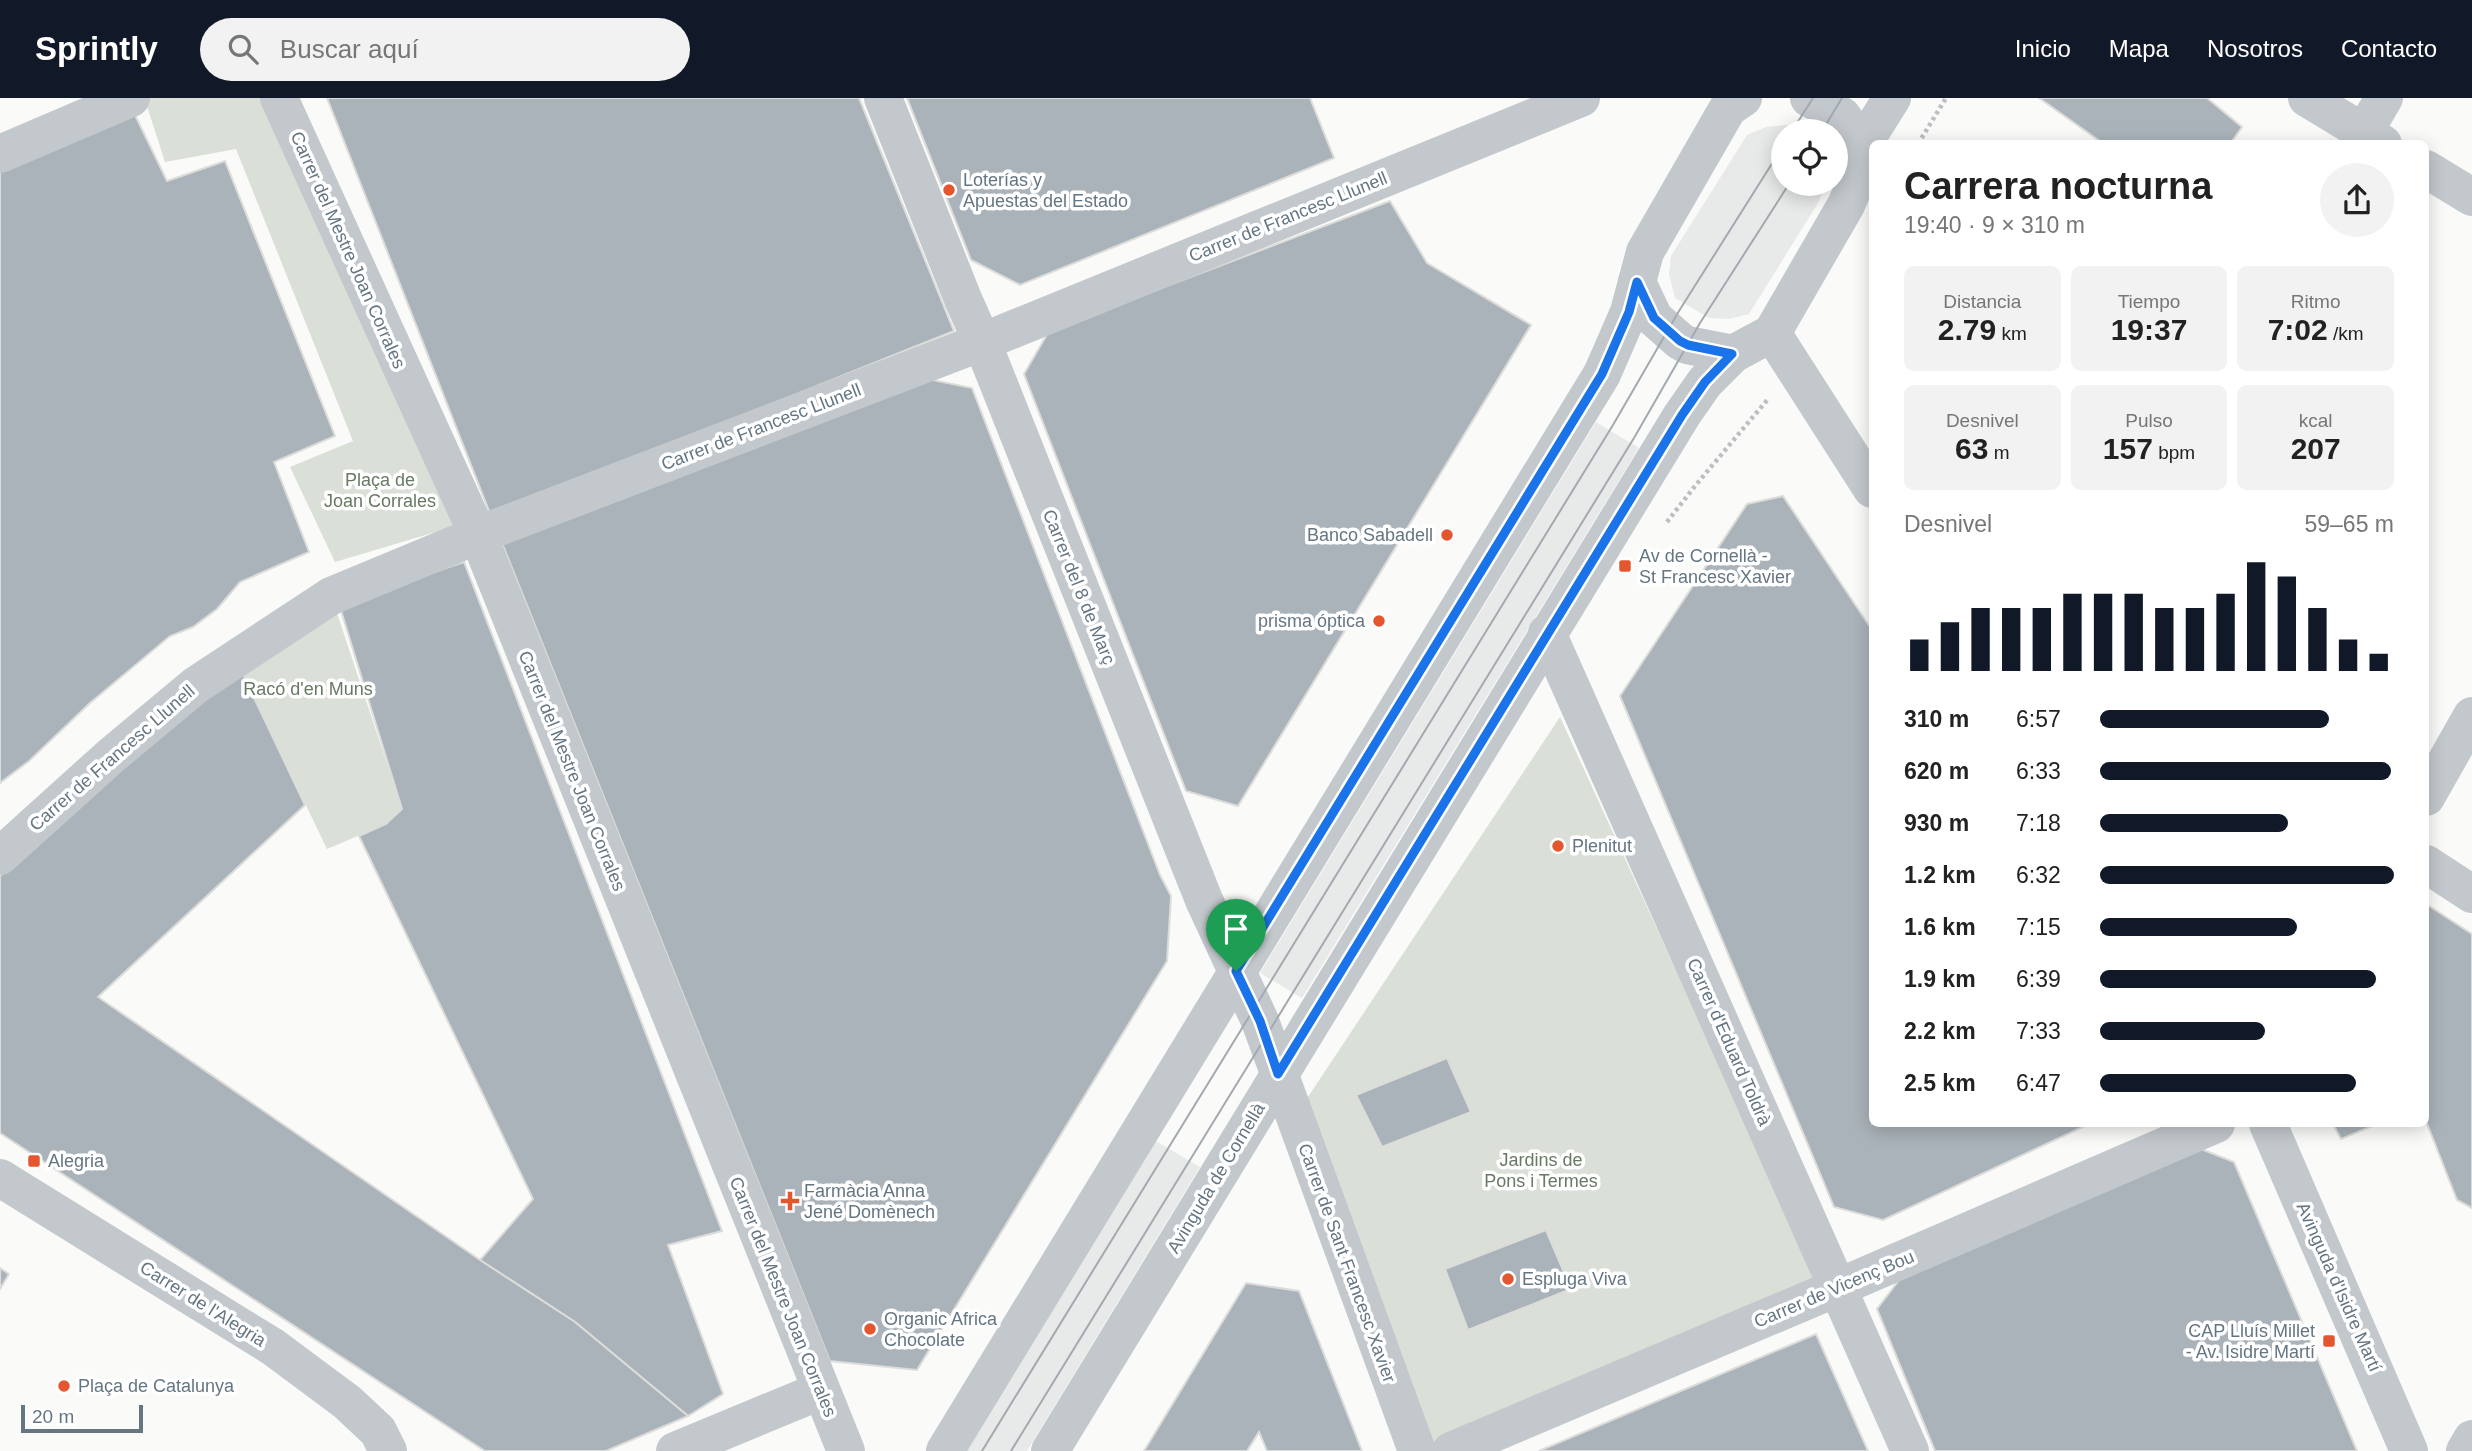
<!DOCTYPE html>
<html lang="es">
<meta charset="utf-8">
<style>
:root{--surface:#fff;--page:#f2f2f2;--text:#222;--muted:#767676;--accent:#111827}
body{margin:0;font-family:Helvetica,sans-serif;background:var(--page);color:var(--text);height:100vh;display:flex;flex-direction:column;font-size:26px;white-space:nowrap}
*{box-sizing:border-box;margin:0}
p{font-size:23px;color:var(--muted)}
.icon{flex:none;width:38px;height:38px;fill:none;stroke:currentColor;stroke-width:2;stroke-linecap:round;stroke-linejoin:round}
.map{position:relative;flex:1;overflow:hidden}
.details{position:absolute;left:1869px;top:42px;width:560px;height:987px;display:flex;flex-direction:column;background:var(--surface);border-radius:10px;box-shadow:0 4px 18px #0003}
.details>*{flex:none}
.tools{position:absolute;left:1771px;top:21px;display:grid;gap:14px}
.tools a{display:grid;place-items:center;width:77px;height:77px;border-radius:50%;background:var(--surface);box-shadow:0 4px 18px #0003;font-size:35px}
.scale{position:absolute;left:21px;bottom:18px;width:122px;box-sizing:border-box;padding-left:7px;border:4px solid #657683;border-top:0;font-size:19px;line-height:24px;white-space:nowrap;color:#657683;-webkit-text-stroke:5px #fff;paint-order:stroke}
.pin{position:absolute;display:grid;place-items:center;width:60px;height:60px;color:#fff;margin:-72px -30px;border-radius:50% 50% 50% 0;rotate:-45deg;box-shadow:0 0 7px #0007}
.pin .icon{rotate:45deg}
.round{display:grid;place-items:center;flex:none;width:74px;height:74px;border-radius:37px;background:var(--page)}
.head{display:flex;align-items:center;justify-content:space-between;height:119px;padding:0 35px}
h1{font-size:38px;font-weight:600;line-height:52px}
.stats{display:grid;grid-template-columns:repeat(3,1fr);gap:10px;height:119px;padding:7px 35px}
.stats div{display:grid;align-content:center;border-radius:10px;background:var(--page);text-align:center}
.stats b{font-size:30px;font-weight:600}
.stats small{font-size:19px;font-weight:400}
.stats p{font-size:19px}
.chart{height:196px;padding:14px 35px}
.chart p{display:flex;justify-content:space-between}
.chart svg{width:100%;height:126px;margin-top:7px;stroke:var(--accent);stroke-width:6}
ul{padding:0 35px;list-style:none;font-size:23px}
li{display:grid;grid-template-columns:112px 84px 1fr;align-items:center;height:52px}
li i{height:18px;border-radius:9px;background:var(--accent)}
header{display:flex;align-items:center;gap:42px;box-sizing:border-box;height:98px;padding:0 35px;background:var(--accent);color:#fff}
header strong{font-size:33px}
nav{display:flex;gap:38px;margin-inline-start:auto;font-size:24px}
.search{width:490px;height:63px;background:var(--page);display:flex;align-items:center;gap:18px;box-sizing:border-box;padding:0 24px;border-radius:38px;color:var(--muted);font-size:26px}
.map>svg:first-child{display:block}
</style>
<header>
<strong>Sprintly</strong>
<div class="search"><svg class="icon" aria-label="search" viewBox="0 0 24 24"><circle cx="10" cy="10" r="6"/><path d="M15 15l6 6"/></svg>Buscar aquí</div>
<nav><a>Inicio</a><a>Mapa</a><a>Nosotros</a><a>Contacto</a></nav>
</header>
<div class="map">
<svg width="2472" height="1353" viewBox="0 0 2472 1353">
<rect width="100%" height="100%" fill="#fafaf8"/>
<!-- built -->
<g fill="#e8e9e9">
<polygon points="1787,27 1796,33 1783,33 1783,86 1826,86 1818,105 1749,216 1729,221 1709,220 1675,200 1669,176 1671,158 1747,37 1766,29"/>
<polygon points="1596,324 1639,350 1302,900 1260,875"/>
<polygon points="1156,1043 1200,1069 1027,1353 967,1353"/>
</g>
<!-- green -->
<g fill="#dadfd7">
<polygon points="150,0 271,0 456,428 335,464 290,369 353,343 236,51 165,64 145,2"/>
<polygon points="337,515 402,711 386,726 327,751 239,568"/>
<polygon points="1560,619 1819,1184 1435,1347 1294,1020"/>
</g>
<!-- building -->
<g fill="#aab3b9" stroke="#dcdcda" stroke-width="2">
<polygon points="327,0 859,0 954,233 491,418"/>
<polygon points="907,0 1310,0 1334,60 1020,187 971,162"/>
<polygon points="2039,0 2207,0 2242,29 2230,46 2104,46"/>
<polygon points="135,17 167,83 225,63 335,338 274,364 309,454 240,484 217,511 193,529 170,538 90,605 29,663 0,685 0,72"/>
<polygon points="1390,103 1427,165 1531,227 1238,708 1186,693 1024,276 1049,233"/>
<polygon points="928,281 972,290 1160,777 1171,798 1167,863 917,1272 830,1263 502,445"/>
<polygon points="1783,398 1872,532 1872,1026 2089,1026 1883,1122 1834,1109 1620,598 1747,406"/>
<polygon points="464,464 722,1133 668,1147 723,1296 688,1318 575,1224 480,1162 533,1101 359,738 386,726 402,711 339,506"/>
<polygon points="239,568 305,707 98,899 480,1162 575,1224 688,1318 606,1353 485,1353 0,1035 0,778 105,681"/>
<polygon points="2426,806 2472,836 2472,1110 2457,1102 2426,1023"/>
<polygon points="1447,960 1471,1014 1382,1049 1356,997"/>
<polygon points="2333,1026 2377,1026 2341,1041"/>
<polygon points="2196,1049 2234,1064 2357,1353 1935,1353 1877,1211 1903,1177"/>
<polygon points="1546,1132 1571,1191 1468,1232 1445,1171"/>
<polygon points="0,1170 9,1176 0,1191"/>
<polygon points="1246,1185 1299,1193 1362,1353 1267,1353 1259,1334 1247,1353 1144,1353"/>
<polygon points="1816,1236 1868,1353 1539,1353"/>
</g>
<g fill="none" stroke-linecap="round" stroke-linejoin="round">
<!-- path -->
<g stroke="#bbbfc2" stroke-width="4.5" stroke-dasharray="3.5 3.5" stroke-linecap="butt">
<polyline points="1918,46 1946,0"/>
<polyline points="1667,424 1695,388 1768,301"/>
</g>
<!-- minor -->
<g stroke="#c3c8cc" stroke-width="38">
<polyline points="279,0 478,437 846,1353"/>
<polyline points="883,0 963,201 982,244 1204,802 1260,923 1417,1353"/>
<polyline points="2307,0 2383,46"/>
<polyline points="2357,46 2384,0"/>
<polyline points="0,56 131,0"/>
<polyline points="2426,71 2472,99"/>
<polyline points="1772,235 1872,391"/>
<polyline points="1547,535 1910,1353"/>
<polyline points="2426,699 2472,618"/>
<polyline points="0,758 112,657 196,587 331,498 478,437 982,244 1581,0"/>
<polyline points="2426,766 2472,796"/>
<polyline points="2268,1026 2409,1353"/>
<polyline points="0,1080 273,1249 347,1304 378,1333 388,1353"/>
<polyline points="675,1353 820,1293"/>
<polyline points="1451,1353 1839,1189 2216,1026"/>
<polyline points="2465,1353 2472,1341"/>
</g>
<!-- tertiary -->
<g stroke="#c3c8cc" stroke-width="38">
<polyline points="1860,51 1892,0"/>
<polyline points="1637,184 1654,220 1680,243 1687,247 1733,256"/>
<polyline points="945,1353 1602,276 1629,214 1645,154 1728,10 1743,0"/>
<polyline points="1050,1353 1682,317 1705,284 1733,256 1772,235 1846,107 1860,75 1862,64 1854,35 1842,18 1809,0"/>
</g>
<!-- tram -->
<g stroke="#a2aab0" stroke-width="2">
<polyline points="1792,33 1813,0"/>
<polyline points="1822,33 1842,0"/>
<polyline points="982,1353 1613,327 1679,213 1783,48"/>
<polyline points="1011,1353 1634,340 1700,225 1789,86"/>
</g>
</g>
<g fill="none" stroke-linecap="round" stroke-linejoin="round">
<defs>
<polygon id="route" points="1637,184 1654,220 1680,243 1688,247 1732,256 1705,284 1682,317 1278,976 1260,923 1236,873 1602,276 1629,214"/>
</defs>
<!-- route casing -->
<use href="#route" stroke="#fff" stroke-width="14"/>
<!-- route -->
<use href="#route" stroke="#1a73e8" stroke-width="9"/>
</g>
<!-- markers -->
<g fill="#e4572e" stroke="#fff" stroke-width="2.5">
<circle cx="949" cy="92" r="7"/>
<circle cx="1447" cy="437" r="7"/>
<rect x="1618" y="461" width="14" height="14" rx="3.5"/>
<circle cx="1379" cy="523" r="7"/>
<circle cx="1558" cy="748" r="7"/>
<rect x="27" y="1056" width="14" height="14" rx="3.5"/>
<path d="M786.5 1092.5h7v7h7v7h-7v7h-7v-7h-7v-7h7z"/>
<circle cx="1508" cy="1181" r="7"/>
<circle cx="870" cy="1231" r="7"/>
<rect x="2322" y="1236" width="14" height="14" rx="3.5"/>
<circle cx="64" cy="1288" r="7"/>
</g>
<g text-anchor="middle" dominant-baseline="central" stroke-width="7" stroke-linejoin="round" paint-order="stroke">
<!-- poi labels -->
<g font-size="18" fill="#657683" stroke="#fff" text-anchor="start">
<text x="963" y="82">Loterías y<tspan x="963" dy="21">Apuestas del Estado</tspan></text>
<text x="1433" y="437" text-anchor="end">Banco Sabadell</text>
<text x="1639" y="458">Av de Cornellà -<tspan x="1639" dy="21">St Francesc Xavier</tspan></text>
<text x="1365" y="523" text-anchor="end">prisma óptica</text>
<text x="1572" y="748">Plenitut</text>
<text x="48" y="1063">Alegria</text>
<text x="804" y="1093">Farmàcia Anna<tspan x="804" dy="21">Jené Domènech</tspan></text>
<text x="1522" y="1181">Espluga Viva</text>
<text x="884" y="1221">Organic Africa<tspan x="884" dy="21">Chocolate</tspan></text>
<text x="2315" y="1233" text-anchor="end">CAP Lluís Millet<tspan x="2315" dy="21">- Av. Isidre Martí</tspan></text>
<text x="78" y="1288">Plaça de Catalunya</text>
</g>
<!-- street labels -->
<g font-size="18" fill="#657683" stroke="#fff">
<text transform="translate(1288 119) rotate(-22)">Carrer de Francesc Llunell</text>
<text transform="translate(348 152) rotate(66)">Carrer del Mestre Joan Corrales</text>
<text transform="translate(761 329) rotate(-21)">Carrer de Francesc Llunell</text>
<text transform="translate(1079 489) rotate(68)">Carrer del 8 de Març</text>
<text transform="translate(112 660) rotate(-41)">Carrer de Francesc Llunell</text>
<text transform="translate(572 673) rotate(68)">Carrer del Mestre Joan Corrales</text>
<text transform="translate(1729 944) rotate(66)">Carrer d'Eduard Toldrà</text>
<text transform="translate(1216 1080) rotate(-59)">Avinguda de Cornellà</text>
<text transform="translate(1347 1165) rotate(70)">Carrer de Sant Francesc Xavier</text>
<text transform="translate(2339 1189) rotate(66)">Avinguda d'Isidre Martí</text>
<text transform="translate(1834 1191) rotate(-23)">Carrer de Vicenç Bou</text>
<text transform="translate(783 1199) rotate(68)">Carrer del Mestre Joan Corrales</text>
<text transform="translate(203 1206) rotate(32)">Carrer de l'Alegria</text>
</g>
<!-- park labels -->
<g font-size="18" fill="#687a64" stroke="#fff">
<text x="380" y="382">Plaça de<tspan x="380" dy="21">Joan Corrales</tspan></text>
<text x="308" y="591">Racó d'en Muns</text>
<text x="1541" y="1062">Jardins de<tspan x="1541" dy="21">Pons i Termes</tspan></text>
</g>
</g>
</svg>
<div class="tools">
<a><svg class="icon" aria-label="locate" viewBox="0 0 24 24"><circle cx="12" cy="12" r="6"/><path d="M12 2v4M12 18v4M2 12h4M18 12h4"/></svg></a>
</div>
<div class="scale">20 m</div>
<div class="pin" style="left:1236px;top:873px;background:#1e9e55"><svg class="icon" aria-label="arrive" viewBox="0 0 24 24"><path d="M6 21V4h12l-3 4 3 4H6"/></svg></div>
<section class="details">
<div class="head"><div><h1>Carrera nocturna</h1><p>19:40 · 9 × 310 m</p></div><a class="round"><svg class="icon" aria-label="share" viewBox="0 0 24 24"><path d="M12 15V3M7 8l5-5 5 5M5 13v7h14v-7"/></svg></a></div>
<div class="stats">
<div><p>Distancia</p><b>2.79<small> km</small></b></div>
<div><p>Tiempo</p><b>19:37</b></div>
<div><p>Ritmo</p><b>7:02<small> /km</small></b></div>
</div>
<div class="stats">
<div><p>Desnivel</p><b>63<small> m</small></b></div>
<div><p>Pulso</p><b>157<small> bpm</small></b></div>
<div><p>kcal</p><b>207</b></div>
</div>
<div class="chart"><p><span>Desnivel</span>59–65 m</p>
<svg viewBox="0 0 160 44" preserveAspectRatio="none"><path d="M5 44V33M15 44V27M25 44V22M35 44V22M45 44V22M55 44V17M65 44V17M75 44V17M85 44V22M95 44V22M105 44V17M115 44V6M125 44V11M135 44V22M145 44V33M155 44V38"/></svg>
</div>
<ul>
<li><b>310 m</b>6:57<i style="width:78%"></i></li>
<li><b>620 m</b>6:33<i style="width:99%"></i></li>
<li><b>930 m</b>7:18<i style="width:64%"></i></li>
<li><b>1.2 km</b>6:32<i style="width:100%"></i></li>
<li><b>1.6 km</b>7:15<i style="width:67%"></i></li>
<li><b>1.9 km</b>6:39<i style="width:94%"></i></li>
<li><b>2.2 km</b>7:33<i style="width:56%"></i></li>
<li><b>2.5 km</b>6:47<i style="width:87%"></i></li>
</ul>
</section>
</div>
